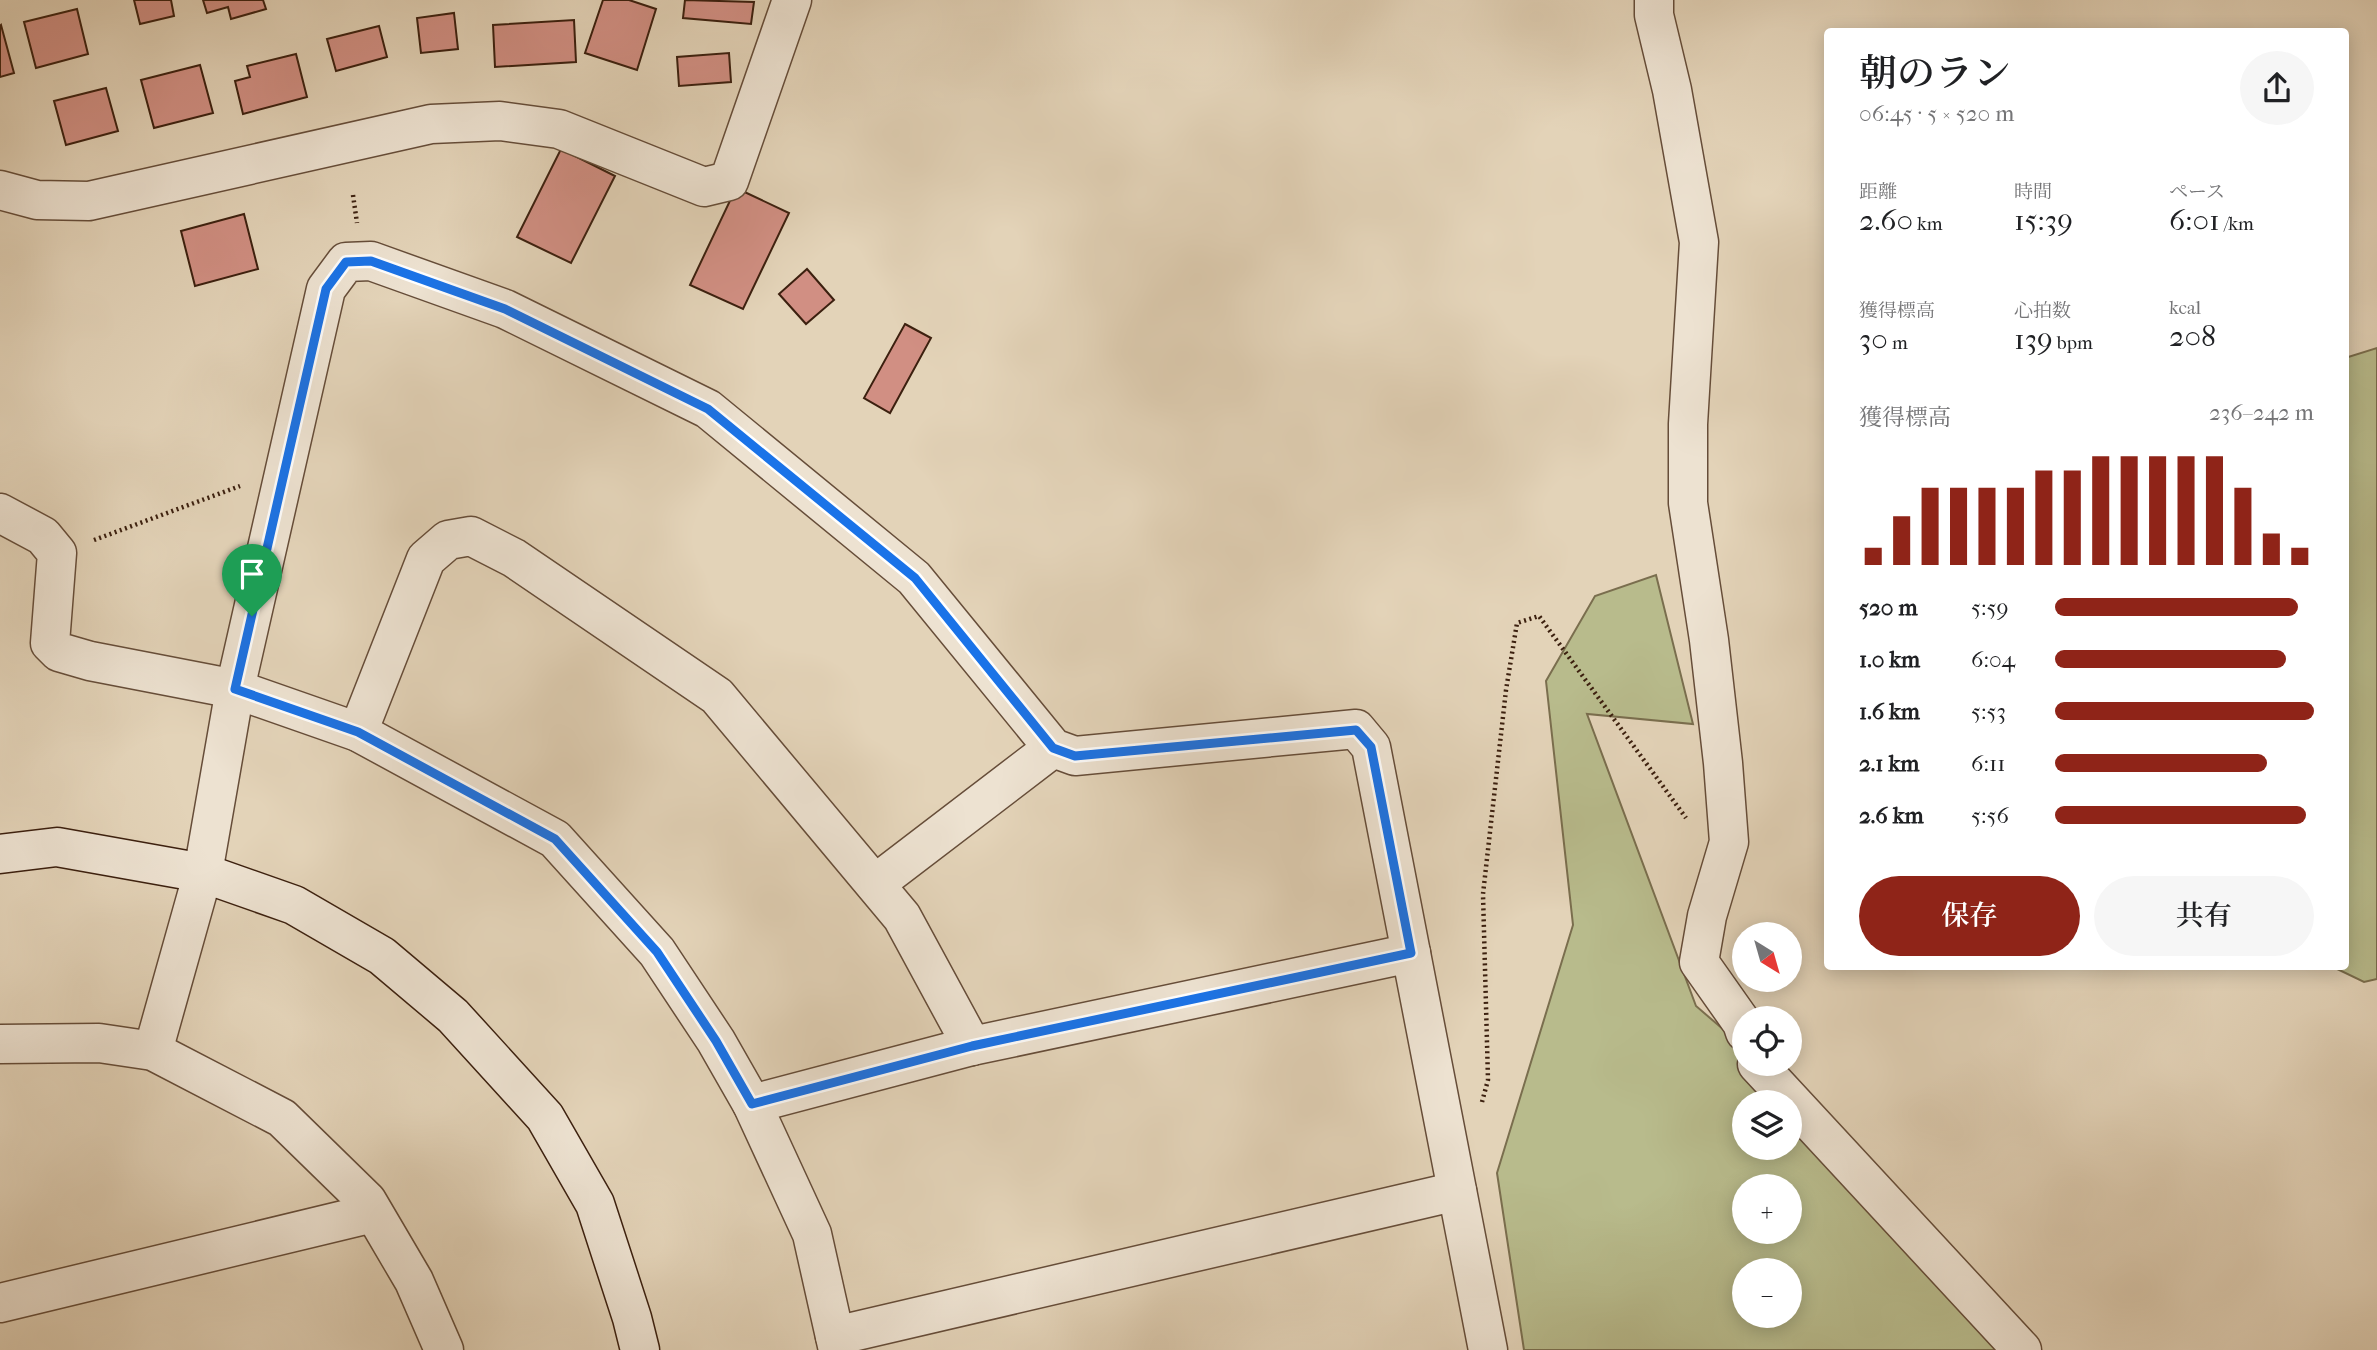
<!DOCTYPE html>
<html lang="ja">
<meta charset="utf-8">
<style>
:root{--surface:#fff;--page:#f6f6f6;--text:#202124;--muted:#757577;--accent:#8f2418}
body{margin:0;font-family:"IM FELL French Canon","Noto Serif JP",serif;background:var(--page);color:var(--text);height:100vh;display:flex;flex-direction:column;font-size:26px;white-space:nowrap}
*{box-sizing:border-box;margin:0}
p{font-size:23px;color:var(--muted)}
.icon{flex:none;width:38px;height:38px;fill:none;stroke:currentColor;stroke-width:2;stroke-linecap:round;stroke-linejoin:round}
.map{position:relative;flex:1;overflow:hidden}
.panel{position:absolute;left:1824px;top:28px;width:525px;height:942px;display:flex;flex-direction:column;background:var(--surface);border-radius:7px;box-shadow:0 4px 18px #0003}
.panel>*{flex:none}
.needle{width:46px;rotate:143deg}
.fabs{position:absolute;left:1732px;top:922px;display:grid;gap:14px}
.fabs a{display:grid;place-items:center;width:70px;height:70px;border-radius:50%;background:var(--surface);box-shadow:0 4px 18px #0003;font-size:35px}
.pin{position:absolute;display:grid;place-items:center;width:60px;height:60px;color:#fff;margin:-72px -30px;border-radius:50% 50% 50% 0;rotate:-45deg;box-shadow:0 0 7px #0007}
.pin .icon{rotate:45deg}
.round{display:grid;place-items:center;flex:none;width:74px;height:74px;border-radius:37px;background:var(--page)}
.summary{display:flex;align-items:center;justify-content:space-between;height:119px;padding:0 35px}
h1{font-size:38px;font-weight:600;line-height:52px}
.stats{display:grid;grid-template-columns:repeat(3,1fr);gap:10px;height:119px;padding:7px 35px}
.stats div{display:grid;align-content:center}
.stats b{font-size:30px;font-weight:600}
.stats small{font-size:19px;font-weight:400}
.stats p{font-size:19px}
.chart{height:196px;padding:14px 35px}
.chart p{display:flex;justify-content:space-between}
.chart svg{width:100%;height:126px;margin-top:7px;stroke:var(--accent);stroke-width:6}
.button{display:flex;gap:14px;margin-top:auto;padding:14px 35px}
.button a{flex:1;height:80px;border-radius:42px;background:var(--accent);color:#fff;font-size:28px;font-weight:600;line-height:80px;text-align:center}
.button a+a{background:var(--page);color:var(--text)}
ul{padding:0 35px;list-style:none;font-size:23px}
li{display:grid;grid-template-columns:112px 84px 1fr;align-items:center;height:52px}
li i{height:18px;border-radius:9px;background:var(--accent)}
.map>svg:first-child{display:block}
</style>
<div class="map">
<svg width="2377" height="1350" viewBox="0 0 2377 1350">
<rect width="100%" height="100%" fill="#e3d3b8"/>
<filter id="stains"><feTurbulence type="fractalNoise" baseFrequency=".00286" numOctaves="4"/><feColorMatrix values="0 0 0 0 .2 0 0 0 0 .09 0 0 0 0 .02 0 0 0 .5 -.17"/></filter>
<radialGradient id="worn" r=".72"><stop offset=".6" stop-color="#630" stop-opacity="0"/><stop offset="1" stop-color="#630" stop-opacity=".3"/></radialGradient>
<!-- green -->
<g fill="#b8bb8c" stroke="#7a6e4e" stroke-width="2" fill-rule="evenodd">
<polygon points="2377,348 2377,979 2364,982 2331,966 2345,966 2345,358"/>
<path d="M1656,575L1693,724L1587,714L1696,1006L1745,1048L2012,1350H1524L1497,1173L1573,925L1546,681L1595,596ZM1745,1102H1790V1148H1745ZM1745,1186H1790V1232H1745ZM1745,1270H1790V1316H1745Z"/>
</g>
<!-- building -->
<g fill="#d18f83" stroke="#3c200f" stroke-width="2">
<polygon points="134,0 171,0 174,16 140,24"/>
<polygon points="203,0 263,0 266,9 231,19 228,7 207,13"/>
<polygon points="603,0 629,0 656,9 637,70 585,53"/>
<polygon points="685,0 754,2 751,24 683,18"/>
<polygon points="77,9 88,54 36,68 24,22"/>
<polygon points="454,13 458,49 421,53 417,18"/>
<polygon points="574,20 576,62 495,67 493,25"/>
<polygon points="1,25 14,73 0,77 0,26"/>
<polygon points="379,26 387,57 336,71 327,39"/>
<polygon points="729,53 731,82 679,86 677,57"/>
<polygon points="296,54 307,97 243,114 235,81 250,77 247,66"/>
<polygon points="200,65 213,113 154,128 141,80"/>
<polygon points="106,88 118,131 66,145 54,101"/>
<polygon points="561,149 615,176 571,263 517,237"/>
<polygon points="736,188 789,213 743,309 690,285"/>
<polygon points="244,214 258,269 195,286 181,231"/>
<polygon points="807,269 834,300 806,324 779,294"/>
<polygon points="905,324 931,338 890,413 864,398"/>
</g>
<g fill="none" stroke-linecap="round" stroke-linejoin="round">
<defs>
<g id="street">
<polyline points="1654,0 1654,15 1672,90 1699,242 1688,424 1688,503 1709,640 1723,763 1729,842 1707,916 1699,962 1742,1023 1745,1032"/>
<polyline points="0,190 37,200 89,201 431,124 500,121 559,129 704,187 729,181 792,0"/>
<polyline points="0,513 43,536 57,553 50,643 59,652 90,661 235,689 358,732 555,839 657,952 716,1041 752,1104 812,1234 838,1350"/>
<polyline points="358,732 426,559 448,540 471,536 514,558 717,696 902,917 972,1046"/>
<polyline points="875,884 1053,748"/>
<polyline points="0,1044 99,1043 153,1051 282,1118 367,1201 414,1281 444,1350"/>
<polyline points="153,1051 203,873 235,689 326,289 346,262 371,261 505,309 708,409 914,578 1053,748 1075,756 1356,729 1371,747 1488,1350"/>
<polyline points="1757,1064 2022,1350"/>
<polyline points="752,1104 972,1046 1411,953"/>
<polyline points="0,1303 373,1213"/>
<polyline points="835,1336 1457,1191"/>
</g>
<polyline id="secondary" points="0,854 57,847 203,873 294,905 382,956 453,1016 545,1117 595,1204 632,1318 640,1350"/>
</defs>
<!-- street casing -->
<use href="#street" stroke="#664d39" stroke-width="41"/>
<!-- secondary casing -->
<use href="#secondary" stroke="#3c200f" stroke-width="41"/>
<!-- path -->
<g stroke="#3c200f" stroke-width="4.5" stroke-dasharray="2 3.5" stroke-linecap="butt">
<polyline points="353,195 357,223"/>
<polyline points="94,540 240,486"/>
<polyline points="1482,1102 1488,1080 1483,894 1506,690 1517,623 1539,616 1686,818"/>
</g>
<!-- street -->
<use href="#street" stroke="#ede2d1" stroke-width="38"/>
<!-- secondary -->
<use href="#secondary" stroke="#ede2d1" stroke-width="38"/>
</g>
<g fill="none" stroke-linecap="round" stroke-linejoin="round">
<defs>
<polygon id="route" points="371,261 505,309 708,409 915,578 1053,748 1075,756 1356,730 1371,747 1411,953 972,1046 752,1104 716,1041 657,952 555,839 358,732 235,689 326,289 346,262"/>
</defs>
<!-- route casing -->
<use href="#route" stroke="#fff" stroke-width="14"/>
<!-- route -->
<use href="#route" stroke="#1a73e8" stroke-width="9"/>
</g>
<rect width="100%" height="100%" filter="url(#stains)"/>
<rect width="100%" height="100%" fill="url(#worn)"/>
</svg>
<div class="fabs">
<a><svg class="needle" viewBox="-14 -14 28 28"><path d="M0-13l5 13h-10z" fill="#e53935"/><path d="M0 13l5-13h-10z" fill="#757577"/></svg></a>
<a><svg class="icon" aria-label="locate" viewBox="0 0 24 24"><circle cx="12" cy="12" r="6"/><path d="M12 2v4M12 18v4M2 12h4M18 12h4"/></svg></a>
<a><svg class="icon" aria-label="layers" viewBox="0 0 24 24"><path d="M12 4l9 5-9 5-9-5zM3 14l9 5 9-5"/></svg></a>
<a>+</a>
<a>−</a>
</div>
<div class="pin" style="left:252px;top:616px;background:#1e9e55"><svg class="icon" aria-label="arrive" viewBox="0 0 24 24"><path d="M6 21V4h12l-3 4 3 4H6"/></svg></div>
<section class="panel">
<div class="summary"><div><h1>朝のラン</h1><p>06:45 · 5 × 520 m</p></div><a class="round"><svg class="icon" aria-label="share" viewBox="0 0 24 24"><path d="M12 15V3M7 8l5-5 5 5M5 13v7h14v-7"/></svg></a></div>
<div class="stats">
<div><p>距離</p><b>2.60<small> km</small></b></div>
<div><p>時間</p><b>15:39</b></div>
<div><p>ペース</p><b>6:01<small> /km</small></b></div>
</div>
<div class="stats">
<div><p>獲得標高</p><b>30<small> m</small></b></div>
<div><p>心拍数</p><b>139<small> bpm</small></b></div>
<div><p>kcal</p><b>208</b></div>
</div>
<div class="chart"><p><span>獲得標高</span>236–242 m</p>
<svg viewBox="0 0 160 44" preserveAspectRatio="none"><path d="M5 44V38M15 44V27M25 44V17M35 44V17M45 44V17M55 44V17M65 44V11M75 44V11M85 44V6M95 44V6M105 44V6M115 44V6M125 44V6M135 44V17M145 44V33M155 44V38"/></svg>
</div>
<ul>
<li><b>520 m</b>5:59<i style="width:94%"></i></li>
<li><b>1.0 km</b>6:04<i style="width:89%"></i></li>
<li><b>1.6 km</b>5:53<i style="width:100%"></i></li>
<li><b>2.1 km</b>6:11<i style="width:82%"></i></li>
<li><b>2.6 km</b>5:56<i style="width:97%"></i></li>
</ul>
<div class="button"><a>保存</a><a>共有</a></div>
</section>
</div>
